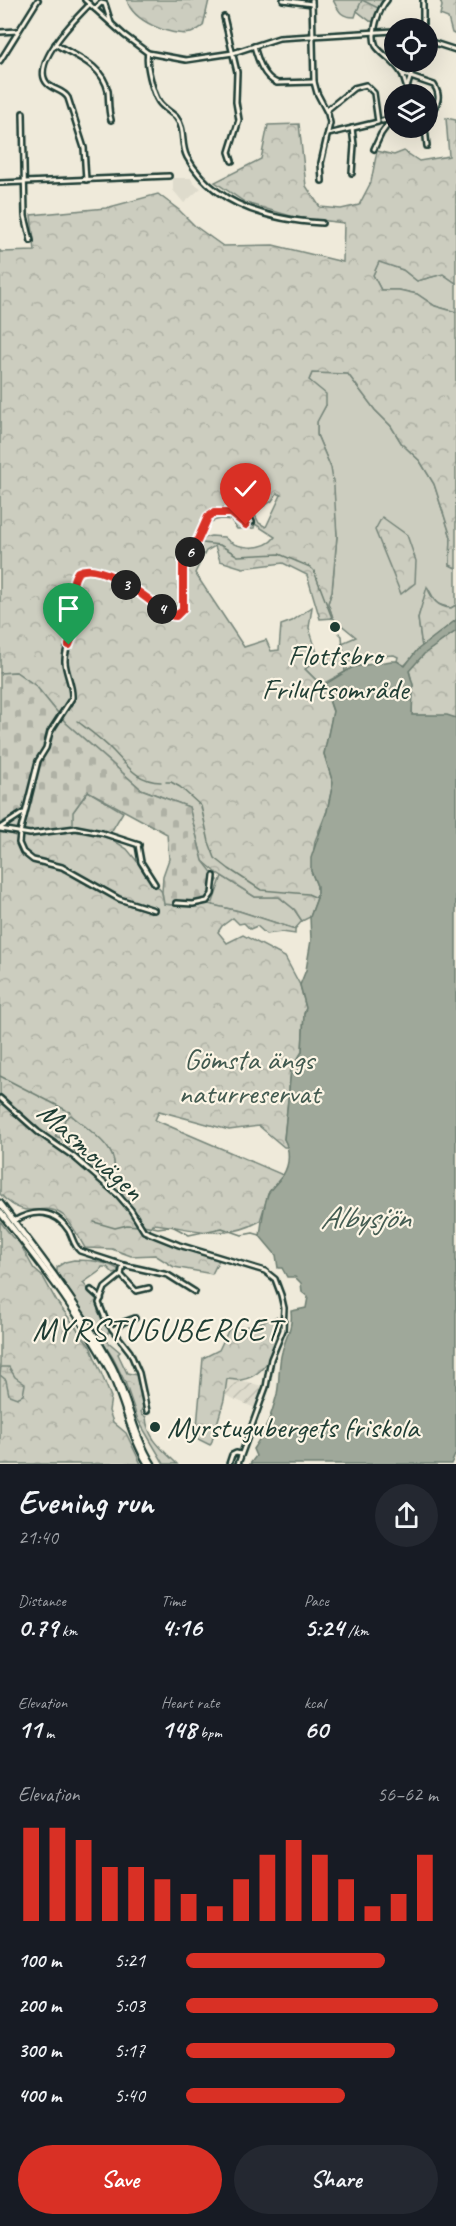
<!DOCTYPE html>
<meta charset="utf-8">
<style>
:root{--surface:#171b24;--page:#242831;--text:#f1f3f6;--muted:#9ea1a6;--accent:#d93025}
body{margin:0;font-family:Caveat,sans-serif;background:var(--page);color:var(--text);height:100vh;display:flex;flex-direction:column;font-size:22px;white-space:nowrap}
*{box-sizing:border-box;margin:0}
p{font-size:20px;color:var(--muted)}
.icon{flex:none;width:33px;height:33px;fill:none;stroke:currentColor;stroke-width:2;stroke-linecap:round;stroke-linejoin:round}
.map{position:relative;height:1464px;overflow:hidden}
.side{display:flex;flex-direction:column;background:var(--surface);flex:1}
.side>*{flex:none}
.controls{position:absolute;left:384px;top:18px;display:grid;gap:12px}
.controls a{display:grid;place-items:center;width:54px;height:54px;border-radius:50%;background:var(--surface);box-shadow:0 6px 24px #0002;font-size:30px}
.pin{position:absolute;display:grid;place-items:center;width:51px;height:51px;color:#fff;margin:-62px -26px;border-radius:50% 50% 50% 0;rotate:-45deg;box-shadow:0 0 6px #0007}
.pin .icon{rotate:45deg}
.km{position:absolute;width:30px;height:30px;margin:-15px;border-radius:50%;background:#222;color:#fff;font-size:16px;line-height:30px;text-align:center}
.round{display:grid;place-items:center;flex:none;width:63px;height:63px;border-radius:32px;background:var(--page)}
.summary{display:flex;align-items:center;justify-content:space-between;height:102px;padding:0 18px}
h1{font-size:33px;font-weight:600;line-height:45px}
.metrics{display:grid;grid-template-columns:repeat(3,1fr);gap:9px;height:102px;padding:6px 18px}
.metrics div{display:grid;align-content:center}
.metrics b{font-size:26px;font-weight:600}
.metrics small{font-size:16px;font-weight:400}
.metrics p{font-size:16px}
.chart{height:168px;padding:12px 18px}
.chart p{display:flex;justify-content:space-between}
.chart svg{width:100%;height:108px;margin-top:6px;stroke:var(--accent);stroke-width:6}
.button{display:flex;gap:12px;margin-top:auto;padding:12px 18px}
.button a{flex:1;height:69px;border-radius:36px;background:var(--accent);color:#fff;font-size:24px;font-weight:600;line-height:69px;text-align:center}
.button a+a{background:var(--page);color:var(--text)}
ul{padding:0 18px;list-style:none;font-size:20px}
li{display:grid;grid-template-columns:96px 72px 1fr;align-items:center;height:45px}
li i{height:15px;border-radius:8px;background:var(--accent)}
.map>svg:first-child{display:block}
</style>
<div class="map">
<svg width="456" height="1464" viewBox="0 0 456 1464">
<defs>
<pattern id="industrial-furrows" width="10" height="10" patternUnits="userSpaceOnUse" patternTransform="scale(1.5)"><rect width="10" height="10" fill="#dedbcc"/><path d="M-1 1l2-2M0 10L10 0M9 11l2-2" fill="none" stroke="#bebdb0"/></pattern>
<pattern id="forest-crowns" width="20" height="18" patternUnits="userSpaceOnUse" patternTransform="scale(1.5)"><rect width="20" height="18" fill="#cccdbf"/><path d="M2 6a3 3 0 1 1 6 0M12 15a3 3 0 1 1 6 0" fill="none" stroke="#afb1a5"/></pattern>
<pattern id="wetland-marsh" width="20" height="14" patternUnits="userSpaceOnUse" patternTransform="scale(1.5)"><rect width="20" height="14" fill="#cccdbf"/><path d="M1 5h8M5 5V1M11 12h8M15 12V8" fill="none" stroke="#afb1a5"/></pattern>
<pattern id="cemetery-stones" width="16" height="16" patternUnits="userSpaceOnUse" patternTransform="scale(1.5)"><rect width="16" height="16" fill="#cccdbf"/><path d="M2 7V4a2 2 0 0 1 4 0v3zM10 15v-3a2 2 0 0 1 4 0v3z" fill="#afb1a5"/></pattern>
</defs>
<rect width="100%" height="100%" fill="#efeada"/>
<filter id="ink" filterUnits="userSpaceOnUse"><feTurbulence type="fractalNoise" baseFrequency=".0167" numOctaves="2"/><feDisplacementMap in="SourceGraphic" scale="12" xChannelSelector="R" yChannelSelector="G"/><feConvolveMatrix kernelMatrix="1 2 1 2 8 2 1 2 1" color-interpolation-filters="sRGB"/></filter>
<g filter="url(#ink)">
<!-- built -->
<polygon fill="#dedbcc" points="173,178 191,178 193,183 201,188 184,203 173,190"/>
<!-- industrial -->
<polygon fill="url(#industrial-furrows)" points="227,1379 249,1382 264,1387 257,1409 225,1395"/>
<!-- green -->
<g fill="#cccdbf" stroke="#76857a" stroke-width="1.5">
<path d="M333,0H381L383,1L375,22L370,21L357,11L355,17C341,17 339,12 333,0Z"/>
<polygon points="379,261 403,270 417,281 443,274 456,283 456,312 435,306 417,294 399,290 381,290 373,275"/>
<path d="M312,373L348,374L375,410L391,426L402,444L420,461L434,484L451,537L450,565L456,568V605L451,608L437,604L428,588L418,618L422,647L404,666L397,661L398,657L394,655L381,656L347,663V671L321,685L305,669C309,666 314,662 318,660C329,656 339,656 342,643L356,637L333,618L328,603L332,591L337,536L331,468L317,435V421L326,405L309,380Z"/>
<polygon points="222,876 255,897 279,897 294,909 302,921 295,929 239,911 212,905"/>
<path d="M71,1115C88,1129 122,1149 113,1174C98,1172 72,1149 61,1138L55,1137L63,1125L65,1119Z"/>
</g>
<!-- forest -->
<g fill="url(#forest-crowns)" stroke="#76857a" stroke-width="1.5" fill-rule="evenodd">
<path d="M127,0H209L203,26C200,28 195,32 191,33C171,37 132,21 127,0Z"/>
<polygon points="362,0 378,8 375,22 370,21 357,11"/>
<polygon points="440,0 456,0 456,35 452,33 448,18 440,15 442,6"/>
<path d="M446,118L456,120V283L443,274L417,281L403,270L379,262L373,275L381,290H399L417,294L435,306L456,312V568L450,565L451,537L434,484L420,461L402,444L391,426L375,410L348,374L312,373L309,380L326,394V405L317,422V435L331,468L334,487L337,536L332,591L328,603L333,618L320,619L307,575L283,563L243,568L220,561L215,546L206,551L195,573L244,647L266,640L271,651L279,650L281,625L292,621L312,607L309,628L319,659L305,669L321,685H324L333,712L324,754L333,783L327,811L315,841L311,871L317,886V898L310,917L302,921L294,909L279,897H255L217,873L203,861L189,807L141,789L66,723L36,686L16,672L0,673V250L1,252L35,251L31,215L106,208L158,194L179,210L195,226L223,246L273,245L343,262L344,223L294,217L246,203L215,182L261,159L268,125L299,124L306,186L320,207L341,209L359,205L371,182L377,151L394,155L404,151L419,161L449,156ZM277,493L281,495L266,527L259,523L254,513L272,501ZM222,519L231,520L237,529L254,528L255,524L275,537C264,552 235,549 224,537L211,536L203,538C203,526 211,520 222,519Z"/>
<polygon points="382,517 407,535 416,561 415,583 401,594 375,530"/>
<path d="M427,587C432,599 437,607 451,608L456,605V620L422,647L418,618Z"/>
<polygon points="456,631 456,718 447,716 412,715 413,685 409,670 423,654"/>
<path d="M88,791L123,812L108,837L127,849L162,892L164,904L184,906L204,903L239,911L295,929V934L282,932L266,934L257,926L250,929L244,923L239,924L233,918L222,926L218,932L227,943L243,935L285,957L300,985L306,1008L304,1014L302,1052L291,1070L284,1139L289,1147H284L259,1126L229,1130L159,1111L155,1120L283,1175L269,1192L260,1221C222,1243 193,1227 152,1224L147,1234L219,1260L212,1274L174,1267L155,1255L131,1256L112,1249L85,1248C79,1238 72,1223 64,1216C50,1205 42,1211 28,1210C18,1210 6,1201 0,1194V831L16,836L73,812ZM71,1115C88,1130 122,1149 113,1174C98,1173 71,1149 61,1138L55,1136L63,1125L65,1119Z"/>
<polygon points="0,1221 12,1237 19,1242 34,1269 43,1277 57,1302 90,1346 111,1397 109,1411 113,1422 126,1433 141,1464 0,1464"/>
<path d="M74,1260C90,1260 104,1261 118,1269L117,1273L114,1274L107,1267H102L100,1271L83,1283L97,1299L98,1311L112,1332H108L106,1340L120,1352L118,1354L127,1373L137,1375L144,1405L141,1411L142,1415L146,1417C147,1438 163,1450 177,1464H164L138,1420L125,1382L113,1358L57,1273V1267L65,1262Z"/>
<path d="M276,1317C281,1342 269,1375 241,1380C237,1381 231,1379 227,1379L224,1400L212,1441L210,1445L196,1438L203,1358L219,1350L229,1329L250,1326Z"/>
</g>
<!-- wetland -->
<polygon fill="url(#wetland-marsh)" stroke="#76857a" stroke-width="1.5" points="1,1367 9,1367 15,1377 25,1384 23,1395 17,1398 9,1395 6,1380 0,1375"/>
<!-- cemetery -->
<polygon fill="url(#cemetery-stones)" stroke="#76857a" stroke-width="1.5" points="16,672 36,686 66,723 141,789 189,807 203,861 218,880 204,903 184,906 164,904 162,892 163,876 169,859 167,834 88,791 73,812 73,832 16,836 0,831 0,673"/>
<!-- water -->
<path fill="#9fa89a" stroke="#6c7d71" stroke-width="1.5" d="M456,620V631L424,654L409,671L413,685L412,715H447L456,718V1453L451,1464H250L256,1456L253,1449C266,1430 271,1417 277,1394C280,1380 278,1366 282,1352C286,1335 293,1329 291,1311L306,1308L308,1297L302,1292L301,1283L295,1277H287L282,1268H278L276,1255L260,1236C262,1221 263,1208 268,1194C272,1186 279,1182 283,1175C290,1164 290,1150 284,1139L291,1070L302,1052L304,1014L306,1008L300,985L306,970L311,940L310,917L317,898V886L311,871V858L327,811L333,783L324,754L333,711L324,685L353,667L391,661H397L405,666L417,650Z"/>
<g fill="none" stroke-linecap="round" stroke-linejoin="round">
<!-- stream -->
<g stroke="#6c7d71" stroke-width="1.5">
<polyline points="202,543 220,545 238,556 279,554 310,567 314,571 332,618"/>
<polyline points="339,633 342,636 345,672"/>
<path d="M77,721C90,731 103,740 114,752C128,767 138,782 161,782"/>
<polyline points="166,782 171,782 180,787 201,806 209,842 215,858 229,869 261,890 308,894 317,898"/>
<polyline points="0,1076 66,1110"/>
<polyline points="68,1111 70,1112"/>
<polyline points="94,1222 115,1228 127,1225 138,1226"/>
<polyline points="143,1225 158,1228 172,1226 189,1235 222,1228 242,1235 253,1233 260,1235"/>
</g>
<defs>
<g id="minor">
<polyline points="85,0 124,35 148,53 186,60 233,53 279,38 394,31"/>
<polyline points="283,0 312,4"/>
<polyline points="312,0 314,82 317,93 328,114 330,123 321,163 322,181"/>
<path d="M387,0C379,9 370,34 376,46C382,55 394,60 402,74L434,85C442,97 438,106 428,114"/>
<polyline points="423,0 423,28"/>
<polyline points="95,9 101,3 105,4 111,23"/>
<polyline points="224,17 237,72 236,102 239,120 229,152 232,161"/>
<polyline points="0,32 18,31"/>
<polyline points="428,41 456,50"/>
<path d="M55,44C76,57 102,64 108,91C109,101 108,110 111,120"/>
<path d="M254,46C258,60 263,77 277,83L314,82"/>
<path d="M148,53C145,62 153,93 159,102C163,108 171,112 176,117C186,129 180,144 187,157C214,206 271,220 322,223"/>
<polyline points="0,61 38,0"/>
<polyline points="403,76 407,89"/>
<polyline points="405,94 415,62"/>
<polyline points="327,110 354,88 366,85 374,93 378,122 328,134"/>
<polyline points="23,113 25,216 31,241"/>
<polyline points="382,121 390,119"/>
<polyline points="352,128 354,145 352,173"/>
<polyline points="425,128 427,146"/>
<polyline points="374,149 381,134 394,116"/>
<path d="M86,180L84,148L68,98C63,89 51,90 46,82C32,62 77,17 90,4"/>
<polyline points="0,183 169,176"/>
<polyline points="0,828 23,813"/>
<polyline points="0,829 30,834 76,828 102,833 139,845"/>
<polyline points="138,845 141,862 155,884"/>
<polyline points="176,903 193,904 207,901 212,894 214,876"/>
<path d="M154,910L119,899L62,867L33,860L23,852L19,843L20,833L38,761L46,748L50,732L72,698C73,686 66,674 65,662C64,646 76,632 75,617C75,604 67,581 79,572C93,561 129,586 142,594C152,601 164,616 176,616L183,609V562L195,546L208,517L214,513L225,512L249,516L252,522L246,525L231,513"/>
<polyline points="0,1098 38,1132 74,1157 118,1195 131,1210 144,1231 179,1245 265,1271 275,1279 281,1295 284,1308 283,1330 271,1359 266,1387 238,1464"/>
<path d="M14,1221C34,1209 55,1209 69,1231C73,1238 73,1245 80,1251L123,1265L168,1275L195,1292"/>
<polyline points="123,1265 121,1275 105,1288 99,1303 106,1321 130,1352 139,1373 147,1411"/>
<polyline points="121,1275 136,1291 149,1288"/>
<polyline points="91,1290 101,1299"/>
<polyline points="114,1329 124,1322 135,1318"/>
<polyline points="229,1464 232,1455 236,1453 241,1454"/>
</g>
<g id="major">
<path d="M0,1203C39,1254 82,1310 112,1366C128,1398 133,1434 152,1464"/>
<path d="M0,1212C39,1262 81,1314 110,1371C125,1401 130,1435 148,1464"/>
</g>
</defs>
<!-- minor casing -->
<use href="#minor" stroke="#1f3d34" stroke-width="8"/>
<!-- major casing -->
<use href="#major" stroke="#1f3d34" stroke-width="9"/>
<!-- minor -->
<use href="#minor" stroke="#fcf5e5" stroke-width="3"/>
<!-- major -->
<use href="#major" stroke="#fcf5e5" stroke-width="4.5"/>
</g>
</g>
<g fill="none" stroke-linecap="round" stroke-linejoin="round" filter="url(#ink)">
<defs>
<path id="route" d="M69,645C72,638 74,629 75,621C77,604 67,588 78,572C97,562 132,587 148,599C156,605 166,616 176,616L183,609V562L195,546L208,517L214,513H231L246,525"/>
</defs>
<!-- route casing -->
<use href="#route" stroke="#fff" stroke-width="12"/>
<!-- route -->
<use href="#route" stroke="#d93025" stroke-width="8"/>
</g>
<!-- markers -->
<g fill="#1f3d34" stroke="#fcf5e5" stroke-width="2">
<circle cx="335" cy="627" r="6"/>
<circle cx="155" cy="1427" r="6"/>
</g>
<g text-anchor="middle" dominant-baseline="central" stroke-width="4.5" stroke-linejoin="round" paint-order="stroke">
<!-- poi labels -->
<g font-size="30" fill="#1f3d34" stroke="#fcf5e5">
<text x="335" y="655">Flottsbro<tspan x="335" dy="34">Friluftsområde</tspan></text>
<text x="167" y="1427" text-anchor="start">Myrstugubergets friskola</text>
</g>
<!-- park labels -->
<g font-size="30" fill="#425a50" stroke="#fcf5e5">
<text x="249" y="1059">Gömsta ängs<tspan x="249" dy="34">naturreservat</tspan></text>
</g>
<!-- street labels -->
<g font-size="30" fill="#1f3d34" stroke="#fcf5e5">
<text transform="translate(91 1151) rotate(42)">Masmovägen</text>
</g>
<!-- water labels -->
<g font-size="32" font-style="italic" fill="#455d53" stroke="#fcf5e5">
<text x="365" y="1217">Albysjön</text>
</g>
<!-- neighbourhood labels -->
<g font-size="32" letter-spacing="1.5" fill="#1f3d34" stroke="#fcf5e5">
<text x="157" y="1329">MYRSTUGUBERGET</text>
</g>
</g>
</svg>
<div class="controls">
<a><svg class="icon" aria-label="locate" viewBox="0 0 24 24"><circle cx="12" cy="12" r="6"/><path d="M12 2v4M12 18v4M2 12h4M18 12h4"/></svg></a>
<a><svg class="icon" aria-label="layers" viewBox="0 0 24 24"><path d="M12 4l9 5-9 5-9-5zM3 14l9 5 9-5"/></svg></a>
</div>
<div class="pin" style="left:69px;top:645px;background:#1e9e55"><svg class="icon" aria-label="arrive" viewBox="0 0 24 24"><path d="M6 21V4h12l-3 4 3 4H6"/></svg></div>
<div class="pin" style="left:246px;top:525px;background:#d93025"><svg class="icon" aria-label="check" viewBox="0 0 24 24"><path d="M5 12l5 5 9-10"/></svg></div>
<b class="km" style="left:126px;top:585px">3</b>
<b class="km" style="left:162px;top:609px">4</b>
<b class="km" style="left:190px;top:552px">6</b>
</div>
<section class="side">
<div class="summary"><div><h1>Evening run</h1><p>21:40</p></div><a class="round"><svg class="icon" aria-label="share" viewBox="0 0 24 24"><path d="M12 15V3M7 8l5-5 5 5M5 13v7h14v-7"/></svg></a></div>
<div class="metrics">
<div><p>Distance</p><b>0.79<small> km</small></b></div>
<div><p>Time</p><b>4:16</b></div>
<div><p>Pace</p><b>5:24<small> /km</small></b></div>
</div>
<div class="metrics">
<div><p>Elevation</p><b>11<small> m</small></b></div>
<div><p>Heart rate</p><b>148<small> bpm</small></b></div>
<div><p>kcal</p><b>60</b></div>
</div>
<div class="chart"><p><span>Elevation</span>56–62 m</p>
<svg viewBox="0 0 160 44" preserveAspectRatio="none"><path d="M5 44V6M15 44V6M25 44V11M35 44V22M45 44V22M55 44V27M65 44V33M75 44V38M85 44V27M95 44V17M105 44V11M115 44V17M125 44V27M135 44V38M145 44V33M155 44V17"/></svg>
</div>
<ul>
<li><b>100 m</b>5:21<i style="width:79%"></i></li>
<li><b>200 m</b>5:03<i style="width:100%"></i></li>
<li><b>300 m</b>5:17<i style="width:83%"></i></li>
<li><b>400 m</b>5:40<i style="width:63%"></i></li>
</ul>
<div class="button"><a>Save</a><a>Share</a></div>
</section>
